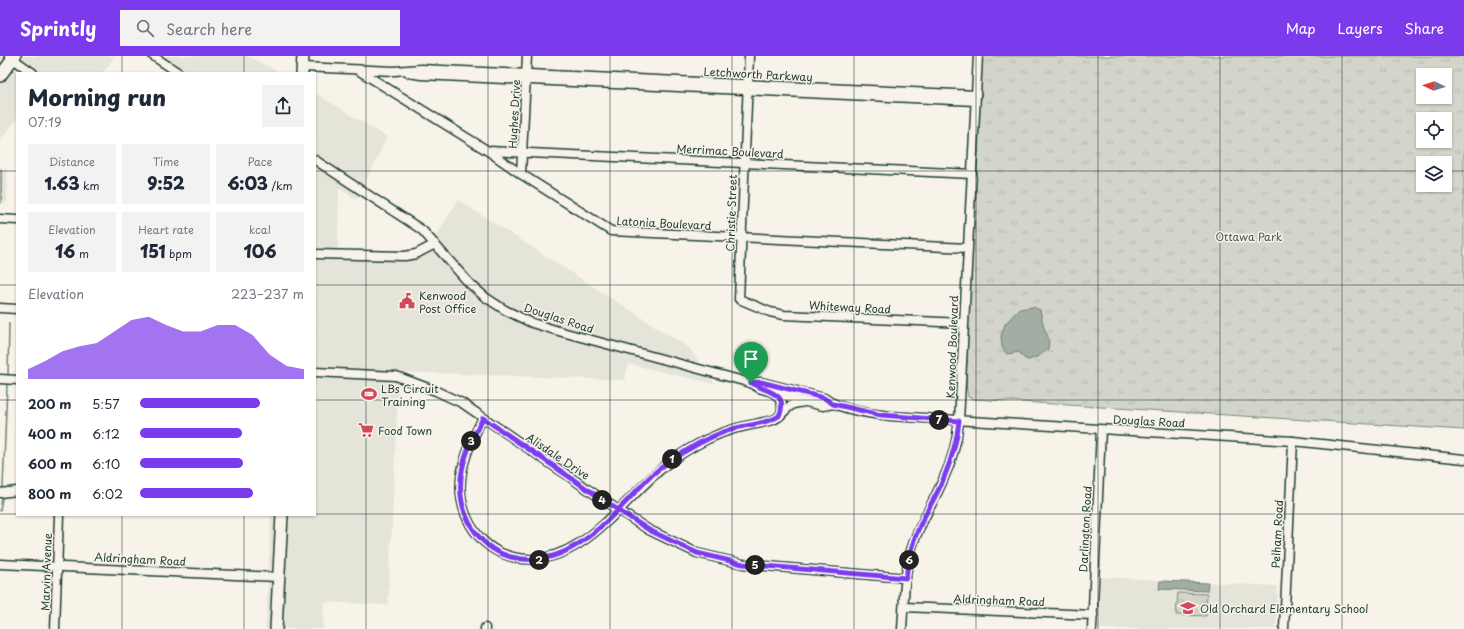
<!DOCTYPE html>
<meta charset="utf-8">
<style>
:root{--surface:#fff;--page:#f2f2f3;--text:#1f2937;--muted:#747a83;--accent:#7c3aed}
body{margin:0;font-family:"Playpen Sans",sans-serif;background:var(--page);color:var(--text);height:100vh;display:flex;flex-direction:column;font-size:15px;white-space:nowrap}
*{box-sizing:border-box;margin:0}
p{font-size:13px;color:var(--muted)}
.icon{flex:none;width:22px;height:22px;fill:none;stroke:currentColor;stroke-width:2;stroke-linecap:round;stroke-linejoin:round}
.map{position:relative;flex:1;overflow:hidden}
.side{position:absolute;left:16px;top:16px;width:300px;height:444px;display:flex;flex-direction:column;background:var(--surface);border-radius:0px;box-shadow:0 1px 3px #0004}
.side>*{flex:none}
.needle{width:26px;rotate:274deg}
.buttons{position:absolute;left:1416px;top:12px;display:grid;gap:8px}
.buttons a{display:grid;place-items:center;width:36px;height:36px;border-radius:0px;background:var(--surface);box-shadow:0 1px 3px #0004;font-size:20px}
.pin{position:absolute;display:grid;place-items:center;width:34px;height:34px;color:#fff;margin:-41px -17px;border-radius:50% 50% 50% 0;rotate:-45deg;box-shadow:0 0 4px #0007}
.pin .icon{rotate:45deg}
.km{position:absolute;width:20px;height:20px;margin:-10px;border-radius:50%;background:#222;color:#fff;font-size:11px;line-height:20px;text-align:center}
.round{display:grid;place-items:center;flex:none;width:42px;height:42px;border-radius:0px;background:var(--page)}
.summary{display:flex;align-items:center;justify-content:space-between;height:68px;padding:0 12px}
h1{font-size:22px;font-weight:800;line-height:30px}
.metrics{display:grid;grid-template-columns:repeat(3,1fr);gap:6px;height:68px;padding:4px 12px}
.metrics div{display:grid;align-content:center;border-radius:0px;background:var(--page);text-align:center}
.metrics b{font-size:17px;font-weight:800}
.metrics small{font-size:11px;font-weight:400}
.metrics p{font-size:11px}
.chart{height:112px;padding:8px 12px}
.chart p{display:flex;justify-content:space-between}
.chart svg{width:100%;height:72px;margin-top:4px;fill:var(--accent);opacity:.7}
ul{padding:0 12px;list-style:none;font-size:13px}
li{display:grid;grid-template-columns:64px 48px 1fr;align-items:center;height:30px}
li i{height:10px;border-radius:5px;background:var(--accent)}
header{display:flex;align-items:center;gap:24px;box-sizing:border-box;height:56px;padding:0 20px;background:var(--accent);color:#fff}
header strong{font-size:19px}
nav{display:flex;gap:22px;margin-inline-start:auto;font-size:14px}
.search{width:280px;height:36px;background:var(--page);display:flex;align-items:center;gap:10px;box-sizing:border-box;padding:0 14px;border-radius:0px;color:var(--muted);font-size:15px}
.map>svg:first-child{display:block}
</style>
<header>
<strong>Sprintly</strong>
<div class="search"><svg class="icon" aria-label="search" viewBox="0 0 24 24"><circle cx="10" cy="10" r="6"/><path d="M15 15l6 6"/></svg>Search here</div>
<nav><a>Map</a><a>Layers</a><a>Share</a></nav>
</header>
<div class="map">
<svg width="1464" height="573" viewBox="0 0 1464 573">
<defs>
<pattern id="park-tufts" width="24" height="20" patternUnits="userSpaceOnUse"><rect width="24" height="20" fill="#d3d5ca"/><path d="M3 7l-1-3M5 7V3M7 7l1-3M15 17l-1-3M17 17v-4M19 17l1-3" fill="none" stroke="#b5b8ae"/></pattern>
</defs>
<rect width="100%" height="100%" fill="#f7f3e8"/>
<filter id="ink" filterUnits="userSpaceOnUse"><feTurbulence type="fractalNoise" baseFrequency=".025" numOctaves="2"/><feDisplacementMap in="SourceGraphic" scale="8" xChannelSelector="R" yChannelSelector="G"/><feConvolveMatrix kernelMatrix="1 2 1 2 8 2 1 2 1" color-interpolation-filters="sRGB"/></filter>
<g filter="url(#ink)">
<!-- built -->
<g fill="#e5e4d9">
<polygon points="0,0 115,0 103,17 17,17 17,62 0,85"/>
<polygon points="161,0 247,0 282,17 186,17"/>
<polygon points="315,37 387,81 357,144 339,132 338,195 425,198 458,144 689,292 715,328 629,308 624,324 399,316 388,549 324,546 323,573 266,573 271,459 315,459"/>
<rect x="0" y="113" width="7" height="34"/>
<polygon points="1101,521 1278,530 1276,573 1099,573"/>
</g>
<!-- park -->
<g fill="url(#park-tufts)" stroke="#79897f" fill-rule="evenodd">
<path d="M982,0H1464V374L974,343L968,341L966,328L968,275ZM1423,19H1445V41H1423ZM1423,63H1445V85H1423ZM1423,107H1445V129H1423Z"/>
<polygon points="1178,537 1207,538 1206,560 1176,559"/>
</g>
<!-- water -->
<g fill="#a4ada3" stroke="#6f8077">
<polygon points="1033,251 1040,254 1044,272 1049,283 1048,293 1039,300 1029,304 1025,303 1019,296 1007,298 1002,291 1001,280 1005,268 1019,253"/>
<polygon points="1160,525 1208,527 1207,535 1159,533"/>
</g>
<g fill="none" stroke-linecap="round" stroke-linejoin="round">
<!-- stream -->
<g stroke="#6f8077" stroke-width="1.5">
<polyline points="1,147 1,113"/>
<polyline points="8,319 9,267"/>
<polyline points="3,431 7,329"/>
<polyline points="0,455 2,442"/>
</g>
<defs>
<g id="minor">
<polyline points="9,0 33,17"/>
<polyline points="153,0 179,17"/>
<polyline points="749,0 739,243 770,256 784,259 963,267"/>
<polyline points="302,11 394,15 421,13 976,39"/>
<polyline points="358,14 488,95 521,118 611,175 967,192"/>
<polyline points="409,17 421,19 975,45"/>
<polyline points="489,95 972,118"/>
<polyline points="315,104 422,174 469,227 485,241 505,254 532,267 562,276 751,327 759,332 806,346 823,350 833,348"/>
<polyline points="521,118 527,0"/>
<polyline points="0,163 17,164"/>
<polyline points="315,198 405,200 416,198 435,188"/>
<polyline points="0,252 17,253"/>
<polyline points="315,316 396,320 436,335 462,347 618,454 649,474 697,497 743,508 906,522"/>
<polyline points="0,323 17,324"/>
<path d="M751,327L761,326L824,342C841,354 870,358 891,360L1293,385L1464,403"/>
<path d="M774,337C782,344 784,350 780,360"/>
<path d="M483,362C465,396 450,431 470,468C481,487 496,498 517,502C584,514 627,435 675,402C694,389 715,378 737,372C749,369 762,367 773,364C781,361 785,353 792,349C795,347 800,347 804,346"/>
<polyline points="0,437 17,435"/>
<polyline points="0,508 278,521"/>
<polyline points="904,551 1093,559"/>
<polyline points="55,573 59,459"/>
<polyline points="485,573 485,572"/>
<path d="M902,573C904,543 904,513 914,485C922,464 934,445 943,424C952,405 957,386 959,365L978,0"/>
<polyline points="1092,573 1101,374"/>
<polyline points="1284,573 1293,385"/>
</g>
<g id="major">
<polyline points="302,17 303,0"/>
<polyline points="0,20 15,0"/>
<polyline points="276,573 282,459"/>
</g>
</defs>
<!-- minor casing -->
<use href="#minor" stroke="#1f3d34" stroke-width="11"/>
<!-- major casing -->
<use href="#major" stroke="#1f3d34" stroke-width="14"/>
<!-- minor -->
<use href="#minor" stroke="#f7f3e8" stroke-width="8"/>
<!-- major -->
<use href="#major" stroke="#f7f3e8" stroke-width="11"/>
</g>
</g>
<g fill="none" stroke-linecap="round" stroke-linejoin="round" filter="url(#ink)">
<defs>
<path id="route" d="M751,327C766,336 790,336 779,360C767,368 750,368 736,372C718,377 700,386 684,396C673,403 662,410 652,419C614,456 571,517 511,501C492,496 480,485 470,468C450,431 465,395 483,362L618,454L649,474L697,497L743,508L906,522C908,505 911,489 918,474C925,457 936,441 943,424C951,405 957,386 959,365L881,359L833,348L824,342L761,326L751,327"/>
</defs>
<!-- route casing -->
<use href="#route" stroke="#fff" stroke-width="8"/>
<!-- route -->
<use href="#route" stroke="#7c3aed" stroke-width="5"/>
</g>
<!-- grid -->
<path fill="none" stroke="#1f3d34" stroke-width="1" stroke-opacity="0.55" d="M122,0V17M244,0V17M366,0V573M488,0V573M610,0V573M732,0V573M854,0V573M976,0V573M1098,0V573M1220,0V573M1342,0V573M0,115H17M315,115H1423M1445,115H1464M0,229H17M315,229H1464M0,344H17M315,344H1464M0,458H17M315,458H1464M122,459V573M244,459V573"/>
<!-- icons -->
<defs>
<symbol id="civic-bare" viewBox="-9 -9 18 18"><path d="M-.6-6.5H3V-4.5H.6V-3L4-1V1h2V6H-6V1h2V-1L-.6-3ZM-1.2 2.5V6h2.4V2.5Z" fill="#d1495b" stroke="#f7f3e8" stroke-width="2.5" paint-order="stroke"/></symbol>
<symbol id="stadium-bare" viewBox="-9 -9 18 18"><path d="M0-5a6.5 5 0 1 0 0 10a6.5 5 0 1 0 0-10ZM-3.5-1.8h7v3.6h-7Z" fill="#d1495b" stroke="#f7f3e8" stroke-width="2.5" paint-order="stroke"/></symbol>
<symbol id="supermarket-bare" viewBox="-9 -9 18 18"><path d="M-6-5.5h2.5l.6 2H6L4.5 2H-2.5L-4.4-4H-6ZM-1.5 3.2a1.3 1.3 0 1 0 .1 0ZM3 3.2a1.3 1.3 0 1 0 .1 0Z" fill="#d1495b" stroke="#f7f3e8" stroke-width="2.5" paint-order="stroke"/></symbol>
<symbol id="school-bare" viewBox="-9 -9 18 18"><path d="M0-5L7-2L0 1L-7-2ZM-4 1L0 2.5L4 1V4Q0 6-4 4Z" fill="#d1495b" stroke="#f7f3e8" stroke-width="2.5" paint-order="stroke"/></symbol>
</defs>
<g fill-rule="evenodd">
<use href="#civic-bare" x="396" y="234" width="22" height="22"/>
<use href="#stadium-bare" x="358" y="327" width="22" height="22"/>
<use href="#supermarket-bare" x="355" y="363" width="22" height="22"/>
<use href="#school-bare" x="1177" y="541" width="22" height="22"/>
</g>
<g text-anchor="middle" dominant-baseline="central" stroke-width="3" stroke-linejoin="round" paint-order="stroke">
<!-- street labels -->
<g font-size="11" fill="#1f3d34" stroke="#f7f3e8">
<text transform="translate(758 18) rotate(3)">Letchworth Parkway</text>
<text transform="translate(514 58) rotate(-87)">Hughes Drive</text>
<text transform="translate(730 95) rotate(3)">Merrimac Boulevard</text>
<text transform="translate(731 157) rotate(-88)">Christie Street</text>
<text transform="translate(664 167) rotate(3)">Latonia Boulevard</text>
<text transform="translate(850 251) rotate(3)">Whiteway Road</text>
<text transform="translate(559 262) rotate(18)">Douglas Road</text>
<text transform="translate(952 291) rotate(-88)">Kenwood Boulevard</text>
<text transform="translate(1149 365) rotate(3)">Douglas Road</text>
<text transform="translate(558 400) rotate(34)">Alisdale Drive</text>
<text transform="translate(1085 473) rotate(-87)">Darlington Road</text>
<text transform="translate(1277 478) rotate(-87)">Pelham Road</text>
<text transform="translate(140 503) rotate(3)">Aldringham Road</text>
<text transform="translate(46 516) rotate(-88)">Marvin Avenue</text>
<text transform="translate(999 544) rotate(2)">Aldringham Road</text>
</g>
<!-- park labels -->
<g font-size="11" fill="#435b52" stroke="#f7f3e8">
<text x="1249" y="180">Ottawa Park</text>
</g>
<!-- poi labels -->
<g font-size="11" fill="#1f3d34" stroke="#f7f3e8" text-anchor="start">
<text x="419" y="239">Kenwood<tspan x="419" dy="13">Post Office</tspan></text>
<text x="381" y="332">LBs Circuit<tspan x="381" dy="13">Training</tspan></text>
<text x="378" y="374">Food Town</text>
<text x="1200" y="552">Old Orchard Elementary School</text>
</g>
</g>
</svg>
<div class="buttons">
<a><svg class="needle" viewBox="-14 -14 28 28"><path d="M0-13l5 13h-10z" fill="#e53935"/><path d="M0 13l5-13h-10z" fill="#747a83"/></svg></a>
<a><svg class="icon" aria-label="locate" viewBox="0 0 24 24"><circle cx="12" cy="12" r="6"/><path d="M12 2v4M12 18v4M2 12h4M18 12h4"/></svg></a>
<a><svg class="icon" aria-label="layers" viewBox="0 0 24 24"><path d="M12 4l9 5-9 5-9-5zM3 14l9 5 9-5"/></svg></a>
</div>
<div class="pin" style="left:751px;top:327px;background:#1e9e55"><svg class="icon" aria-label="arrive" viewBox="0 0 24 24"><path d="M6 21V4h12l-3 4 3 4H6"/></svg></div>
<b class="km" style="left:672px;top:403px">1</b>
<b class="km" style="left:539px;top:504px">2</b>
<b class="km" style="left:471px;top:385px">3</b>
<b class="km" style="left:602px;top:444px">4</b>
<b class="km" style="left:755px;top:509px">5</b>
<b class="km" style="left:909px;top:504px">6</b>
<b class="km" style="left:939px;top:364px">7</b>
<section class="side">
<div class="summary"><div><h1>Morning run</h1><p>07:19</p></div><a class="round"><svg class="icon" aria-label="share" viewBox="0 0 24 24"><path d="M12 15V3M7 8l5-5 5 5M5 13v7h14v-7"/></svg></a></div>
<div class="metrics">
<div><p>Distance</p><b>1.63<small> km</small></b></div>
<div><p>Time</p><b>9:52</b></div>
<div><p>Pace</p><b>6:03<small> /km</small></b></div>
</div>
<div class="metrics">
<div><p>Elevation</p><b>16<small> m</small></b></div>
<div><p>Heart rate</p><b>151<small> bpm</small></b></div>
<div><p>kcal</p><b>106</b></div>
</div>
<div class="chart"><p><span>Elevation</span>223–237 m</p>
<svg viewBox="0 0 160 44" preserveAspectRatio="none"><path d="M0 44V38L10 33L20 27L30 24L40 22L50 15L60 8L70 6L80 11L90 15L100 15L110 11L120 11L130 17L140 29L150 36L160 38V44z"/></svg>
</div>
<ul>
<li><b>200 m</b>5:57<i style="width:73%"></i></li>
<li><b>400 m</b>6:12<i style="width:62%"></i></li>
<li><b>600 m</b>6:10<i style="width:63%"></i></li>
<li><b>800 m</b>6:02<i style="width:69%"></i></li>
</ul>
</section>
</div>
